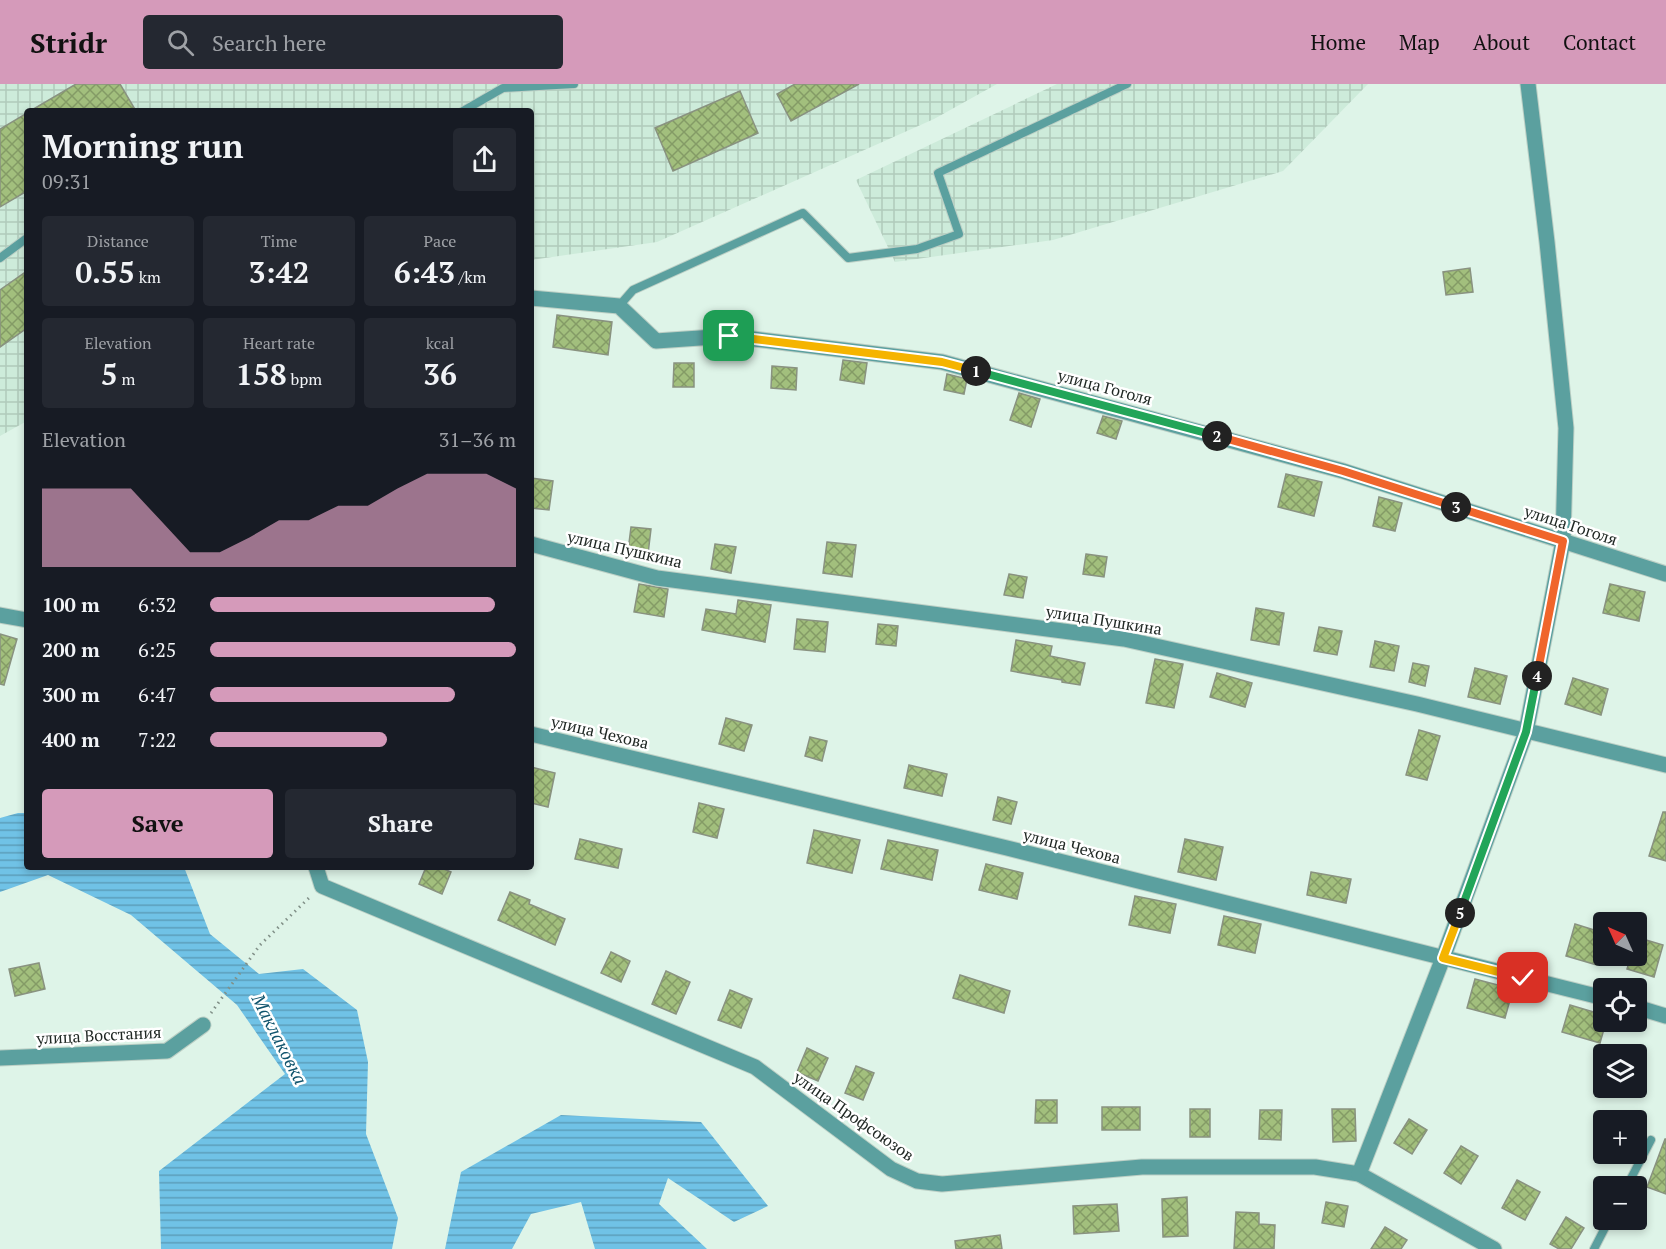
<!DOCTYPE html>
<meta charset="utf-8">
<style>
:root{--surface:#171b24;--page:#242831;--text:#f1f3f6;--muted:#9ea1a6;--accent:#d59aba}
body{margin:0;font-family:"PT Serif",serif;background:var(--page);color:var(--text);height:100vh;display:flex;flex-direction:column;font-size:22px;white-space:nowrap}
*{box-sizing:border-box;margin:0}
p{font-size:20px;color:var(--muted)}
.icon{flex:none;width:33px;height:33px;fill:none;stroke:currentColor;stroke-width:2;stroke-linecap:round;stroke-linejoin:round}
.map{position:relative;flex:1;overflow:hidden}
.drawer{position:absolute;left:24px;top:24px;width:510px;height:762px;display:flex;flex-direction:column;background:var(--surface);border-radius:6px;box-shadow:0 3px 9px #0003}
.drawer>*{flex:none}
.needle{width:39px;rotate:315deg}
.fabs{position:absolute;left:1593px;top:828px;display:grid;gap:12px}
.fabs a{display:grid;place-items:center;width:54px;height:54px;border-radius:6px;background:var(--surface);box-shadow:0 3px 9px #0003;font-size:30px}
.pin{position:absolute;display:grid;place-items:center;width:51px;height:51px;color:#fff;margin:-26px;border-radius:12px;box-shadow:0 3px 9px #0006}
.km{position:absolute;width:30px;height:30px;margin:-15px;border-radius:50%;background:#222;color:#fff;font-size:16px;line-height:30px;text-align:center}
.round{display:grid;place-items:center;flex:none;width:63px;height:63px;border-radius:6px;background:var(--page)}
.summary{display:flex;align-items:center;justify-content:space-between;height:102px;padding:0 18px}
h1{font-size:33px;font-weight:700;line-height:45px}
.stats{display:grid;grid-template-columns:repeat(3,1fr);gap:9px;height:102px;padding:6px 18px}
.stats div{display:grid;align-content:center;border-radius:6px;background:var(--page);text-align:center}
.stats b{font-size:30px;font-weight:700}
.stats small{font-size:16px;font-weight:400}
.stats p{font-size:16px}
.chart{height:168px;padding:12px 18px}
.chart p{display:flex;justify-content:space-between}
.chart svg{width:100%;height:108px;margin-top:6px;fill:var(--accent);opacity:.7}
.button{display:flex;gap:12px;margin-top:auto;padding:12px 18px}
.button a{flex:1;height:69px;border-radius:6px;background:var(--accent);color:#111;font-size:24px;font-weight:700;line-height:69px;text-align:center}
.button a+a{background:var(--page);color:var(--text)}
ul{padding:0 18px;list-style:none;font-size:20px}
li{display:grid;grid-template-columns:96px 72px 1fr;align-items:center;height:45px}
li i{height:15px;border-radius:8px;background:var(--accent)}
header{display:flex;align-items:center;gap:36px;box-sizing:border-box;height:84px;padding:0 30px;background:var(--accent);color:#111}
header strong{font-size:28px}
nav{display:flex;gap:33px;margin-inline-start:auto;font-size:21px}
.search{width:420px;height:54px;background:var(--page);display:flex;align-items:center;gap:15px;box-sizing:border-box;padding:0 21px;border-radius:6px;color:var(--muted);font-size:22px}
.map>svg:first-child{display:block}
</style>
<header>
<strong>Stridr</strong>
<div class="search"><svg class="icon" aria-label="search" viewBox="0 0 24 24"><circle cx="10" cy="10" r="6"/><path d="M15 15l6 6"/></svg>Search here</div>
<nav><a>Home</a><a>Map</a><a>About</a><a>Contact</a></nav>
</header>
<div class="map">
<svg width="1666" height="1165" viewBox="0 0 1666 1165">
<defs>
<pattern id="industrial-grid" width="8" height="8" patternUnits="userSpaceOnUse" patternTransform="scale(1.5)"><rect width="8" height="8" fill="#cdebda"/><path d="M0 4h8M4 0v8" fill="none" stroke="#b0cabb"/></pattern>
<pattern id="water-rules" width="6" height="5" patternUnits="userSpaceOnUse" patternTransform="scale(1.5)"><rect width="6" height="5" fill="#70c2e6"/><path d="M0 2.5h6" fill="none" stroke="#5c9eba"/></pattern>
<pattern id="building-cross-hatch" width="8" height="8" patternUnits="userSpaceOnUse" patternTransform="scale(1.5)"><rect width="8" height="8" fill="#a2bf7d"/><path d="M0 0l8 8M0 8l8-8" fill="none" stroke="#849b66"/></pattern>
</defs>
<rect width="100%" height="100%" fill="#def4e8"/>
<!-- industrial -->
<g fill="url(#industrial-grid)">
<polygon points="0,0 997,0 934,35 657,158 531,176 531,27 27,27 27,337 0,352"/>
<polygon points="1057,0 1368,0 1283,87 1053,156 895,178 856,96"/>
</g>
<!-- water -->
<g fill="url(#water-rules)">
<polygon points="18,729 27,729 27,783 184,783 210,850 259,890 303,885 357,926 368,978 366,1050 398,1134 392,1165 161,1165 159,1087 285,990 237,921 131,831 48,791 0,808 0,734"/>
<polygon points="561,1031 701,1038 768,1122 734,1138 668,1094 659,1120 707,1165 595,1165 581,1118 531,1130 512,1165 445,1165 461,1088"/>
</g>
<!-- building -->
<g fill="url(#building-cross-hatch)" stroke="#899280" stroke-width="1.5">
<polygon points="76,0 120,0 136,27 30,27"/>
<polygon points="795,0 859,0 791,37 777,10"/>
<polygon points="740,7 758,49 673,87 655,44"/>
<polygon points="27,29 27,107 0,123 0,45"/>
<polygon points="1470,184 1473,208 1446,211 1443,188"/>
<polygon points="27,187 27,244 0,263 0,206"/>
<polygon points="557,231 612,238 608,271 553,263"/>
<polygon points="843,276 867,279 864,300 840,296"/>
<polygon points="674,279 694,279 694,303 673,303"/>
<polygon points="772,282 797,284 796,306 771,304"/>
<polygon points="947,290 967,295 964,310 944,306"/>
<polygon points="1019,309 1040,315 1031,343 1010,336"/>
<polygon points="1103,332 1122,337 1116,355 1097,349"/>
<polygon points="1286,390 1322,398 1314,432 1278,423"/>
<polygon points="531,394 553,397 549,426 531,424"/>
<polygon points="1379,413 1402,419 1395,447 1373,442"/>
<polygon points="631,443 651,445 648,470 628,467"/>
<polygon points="827,458 856,461 852,493 823,489"/>
<polygon points="715,460 736,463 731,489 711,485"/>
<polygon points="1086,470 1107,473 1104,493 1083,490"/>
<polygon points="1009,490 1027,493 1023,514 1004,511"/>
<polygon points="639,500 668,505 664,533 634,528"/>
<polygon points="1610,500 1645,508 1639,537 1603,529"/>
<polygon points="738,516 771,521 765,558 702,546 706,525 736,530"/>
<polygon points="1256,524 1284,529 1279,561 1251,556"/>
<polygon points="797,535 828,538 825,568 794,565"/>
<polygon points="878,540 898,542 896,562 876,560"/>
<polygon points="1319,543 1342,547 1337,571 1314,567"/>
<polygon points="0,550 17,555 4,601 0,600"/>
<polygon points="1016,556 1052,562 1050,572 1085,579 1080,601 1062,598 1062,596 1011,587"/>
<polygon points="1375,557 1399,562 1394,587 1370,583"/>
<polygon points="1155,575 1183,580 1174,624 1146,619"/>
<polygon points="1413,579 1429,582 1425,602 1409,598"/>
<polygon points="1475,584 1507,592 1500,620 1468,613"/>
<polygon points="1217,589 1252,599 1245,623 1210,613"/>
<polygon points="1573,594 1608,605 1601,631 1565,620"/>
<polygon points="726,634 752,641 744,667 719,660"/>
<polygon points="1419,646 1440,652 1427,696 1406,691"/>
<polygon points="810,653 827,657 822,677 805,672"/>
<polygon points="909,681 947,690 942,712 904,704"/>
<polygon points="531,683 555,689 548,723 531,719"/>
<polygon points="998,713 1017,718 1011,740 993,736"/>
<polygon points="699,719 724,725 717,754 693,748"/>
<polygon points="1663,728 1666,728 1666,777 1649,772"/>
<polygon points="814,746 860,756 852,789 807,779"/>
<polygon points="580,755 622,765 618,784 575,775"/>
<polygon points="1185,755 1223,763 1216,796 1178,788"/>
<polygon points="888,756 938,766 932,796 881,785"/>
<polygon points="986,780 1023,789 1017,815 979,806"/>
<polygon points="426,783 439,783 451,788 442,810 419,800"/>
<polygon points="1311,788 1351,795 1346,819 1307,811"/>
<polygon points="510,808 530,816 529,820 565,835 555,861 498,836"/>
<polygon points="1135,812 1176,820 1170,849 1129,841"/>
<polygon points="1224,832 1261,840 1255,869 1218,861"/>
<polygon points="1575,840 1604,849 1604,860 1597,881 1566,872"/>
<polygon points="1636,853 1663,861 1654,893 1627,885 1631,872 1636,872"/>
<polygon points="611,868 630,877 621,898 601,889"/>
<polygon points="39,879 45,905 15,912 9,885"/>
<polygon points="666,887 690,898 676,930 652,920"/>
<polygon points="960,891 1010,907 1004,929 953,914"/>
<polygon points="1475,895 1513,905 1505,934 1467,924"/>
<polygon points="730,906 752,915 741,944 718,936"/>
<polygon points="1570,921 1604,931 1604,938 1606,938 1600,959 1562,948"/>
<polygon points="807,964 828,974 818,997 797,988"/>
<polygon points="856,982 874,989 863,1016 845,1009"/>
<polygon points="1036,1016 1057,1016 1057,1039 1035,1039"/>
<rect x="1102" y="1023" width="38" height="23"/>
<rect x="1190" y="1025" width="20" height="28"/>
<polygon points="1332,1025 1355,1025 1356,1057 1333,1058"/>
<polygon points="1260,1026 1282,1026 1281,1056 1259,1055"/>
<polygon points="1409,1035 1427,1046 1412,1070 1394,1059"/>
<polygon points="1665,1055 1666,1055 1666,1110 1647,1103"/>
<polygon points="1461,1062 1478,1072 1461,1100 1444,1089"/>
<polygon points="1517,1096 1540,1108 1525,1136 1502,1124"/>
<polygon points="1187,1113 1188,1152 1163,1153 1162,1115"/>
<polygon points="1326,1118 1348,1122 1344,1143 1322,1139"/>
<polygon points="1117,1120 1119,1147 1074,1150 1073,1122"/>
<polygon points="1236,1128 1259,1129 1259,1140 1275,1141 1274,1165 1234,1165"/>
<polygon points="1566,1133 1584,1144 1571,1165 1559,1165 1550,1160"/>
<polygon points="1385,1143 1407,1156 1401,1165 1371,1165"/>
<polygon points="1000,1151 1002,1165 956,1165 955,1157"/>
</g>
<g fill="none" stroke-linecap="round" stroke-linejoin="round">
<defs>
<g id="service">
<polyline points="463,27 503,4 574,0"/>
<polyline points="0,174 27,154"/>
<polyline points="619,222 633,206 803,129 848,174 917,165 959,150 938,89 1127,0"/>
<polyline points="1627,1102 1651,1056"/>
<polyline points="1594,1165 1609,1136"/>
</g>
<g id="minor">
<polyline points="531,214 619,222 656,257 729,252 942,278 1343,387 1666,490"/>
<polyline points="531,460 657,494 1124,555 1417,620 1666,681"/>
<polyline points="0,531 27,536"/>
<polyline points="531,650 1007,764 1604,914"/>
<polyline points="316,783 322,802 755,983 891,1085 917,1097 942,1100 1142,1083 1315,1083 1359,1090 1494,1165"/>
<polyline points="1636,923 1666,932"/>
<polyline points="0,974 167,967 203,941"/>
<polyline points="1359,1090 1443,874 1526,648 1563,457 1566,344 1547,158 1528,0"/>
</g>
</defs>
<!-- service casing -->
<use href="#service" stroke="#bccfc5" stroke-width="10"/>
<!-- minor casing -->
<use href="#minor" stroke="#bccfc5" stroke-width="17"/>
<!-- path -->
<polyline stroke="#819088" stroke-width="3" stroke-dasharray="1.5 4.5" stroke-linecap="butt" points="211,929 260,861 312,811"/>
<!-- service -->
<use href="#service" stroke="#5ba09f" stroke-width="8"/>
<!-- minor -->
<use href="#minor" stroke="#5ba09f" stroke-width="15"/>
</g>
<g fill="none" stroke-linecap="round" stroke-linejoin="round">
<defs>
<polyline id="split-1" points="729,252 942,278 976,287"/>
<polyline id="split-2" points="976,287 1217,352"/>
<polyline id="split-3" points="1217,352 1343,387 1456,423"/>
<polyline id="split-4" points="1456,423 1563,457 1537,592"/>
<polyline id="split-5" points="1460,829 1526,648 1537,592"/>
<polyline id="split-6" points="1460,829 1443,874 1523,894"/>
</defs>
<!-- split-1 casing -->
<use href="#split-1" stroke="#fff" stroke-width="12"/>
<!-- split-2 casing -->
<use href="#split-2" stroke="#fff" stroke-width="12"/>
<!-- split-3 casing -->
<use href="#split-3" stroke="#fff" stroke-width="12"/>
<!-- split-4 casing -->
<use href="#split-4" stroke="#fff" stroke-width="12"/>
<!-- split-5 casing -->
<use href="#split-5" stroke="#fff" stroke-width="12"/>
<!-- split-6 casing -->
<use href="#split-6" stroke="#fff" stroke-width="12"/>
<!-- split-1 -->
<use href="#split-1" stroke="#f5b400" stroke-width="8"/>
<!-- split-2 -->
<use href="#split-2" stroke="#22a559" stroke-width="8"/>
<!-- split-3 -->
<use href="#split-3" stroke="#f0652b" stroke-width="8"/>
<!-- split-4 -->
<use href="#split-4" stroke="#f0652b" stroke-width="8"/>
<!-- split-5 -->
<use href="#split-5" stroke="#22a559" stroke-width="8"/>
<!-- split-6 -->
<use href="#split-6" stroke="#f5b400" stroke-width="8"/>
</g>
<g text-anchor="middle" dominant-baseline="central" stroke-width="5" stroke-linejoin="round" paint-order="stroke">
<!-- street labels -->
<g font-size="16" fill="#202824" stroke="#fff">
<text transform="translate(1105 303) rotate(15)">улица Гоголя</text>
<text transform="translate(1571 441) rotate(18)">улица Гоголя</text>
<text transform="translate(625 465) rotate(13)">улица Пушкина</text>
<text transform="translate(1104 536) rotate(9)">улица Пушкина</text>
<text transform="translate(600 648) rotate(13)">улица Чехова</text>
<text transform="translate(1072 762) rotate(14)">улица Чехова</text>
<text transform="translate(99 951) rotate(-3)">улица Восстания</text>
<text transform="translate(854 1032) rotate(35)">улица Профсоюзов</text>
</g>
<!-- water labels -->
<g font-size="18" font-style="italic" fill="#10546d" stroke="#fff">
<text transform="translate(280 955) rotate(63)">Маклаковка</text>
</g>
</g>
</svg>
<div class="fabs">
<a><svg class="needle" viewBox="-14 -14 28 28"><path d="M0-13l5 13h-10z" fill="#e53935"/><path d="M0 13l5-13h-10z" fill="#9ea1a6"/></svg></a>
<a><svg class="icon" aria-label="locate" viewBox="0 0 24 24"><circle cx="12" cy="12" r="6"/><path d="M12 2v4M12 18v4M2 12h4M18 12h4"/></svg></a>
<a><svg class="icon" aria-label="layers" viewBox="0 0 24 24"><path d="M12 4l9 5-9 5-9-5zM3 14l9 5 9-5"/></svg></a>
<a>+</a>
<a>−</a>
</div>
<div class="pin" style="left:729px;top:252px;background:#1e9e55"><svg class="icon" aria-label="arrive" viewBox="0 0 24 24"><path d="M6 21V4h12l-3 4 3 4H6"/></svg></div>
<div class="pin" style="left:1523px;top:894px;background:#d93025"><svg class="icon" aria-label="check" viewBox="0 0 24 24"><path d="M5 12l5 5 9-10"/></svg></div>
<b class="km" style="left:976px;top:287px">1</b>
<b class="km" style="left:1217px;top:352px">2</b>
<b class="km" style="left:1456px;top:423px">3</b>
<b class="km" style="left:1537px;top:592px">4</b>
<b class="km" style="left:1460px;top:829px">5</b>
<section class="drawer">
<div class="summary"><div><h1>Morning run</h1><p>09:31</p></div><a class="round"><svg class="icon" aria-label="share" viewBox="0 0 24 24"><path d="M12 15V3M7 8l5-5 5 5M5 13v7h14v-7"/></svg></a></div>
<div class="stats">
<div><p>Distance</p><b>0.55<small> km</small></b></div>
<div><p>Time</p><b>3:42</b></div>
<div><p>Pace</p><b>6:43<small> /km</small></b></div>
</div>
<div class="stats">
<div><p>Elevation</p><b>5<small> m</small></b></div>
<div><p>Heart rate</p><b>158<small> bpm</small></b></div>
<div><p>kcal</p><b>36</b></div>
</div>
<div class="chart"><p><span>Elevation</span>31–36 m</p>
<svg viewBox="0 0 160 44" preserveAspectRatio="none"><path d="M0 44V12L10 12L20 12L30 12L40 25L50 38L60 38L70 32L80 25L90 25L100 19L110 19L120 12L130 6L140 6L150 6L160 12V44z"/></svg>
</div>
<ul>
<li><b>100 m</b>6:32<i style="width:93%"></i></li>
<li><b>200 m</b>6:25<i style="width:100%"></i></li>
<li><b>300 m</b>6:47<i style="width:80%"></i></li>
<li><b>400 m</b>7:22<i style="width:58%"></i></li>
</ul>
<div class="button"><a>Save</a><a>Share</a></div>
</section>
</div>
